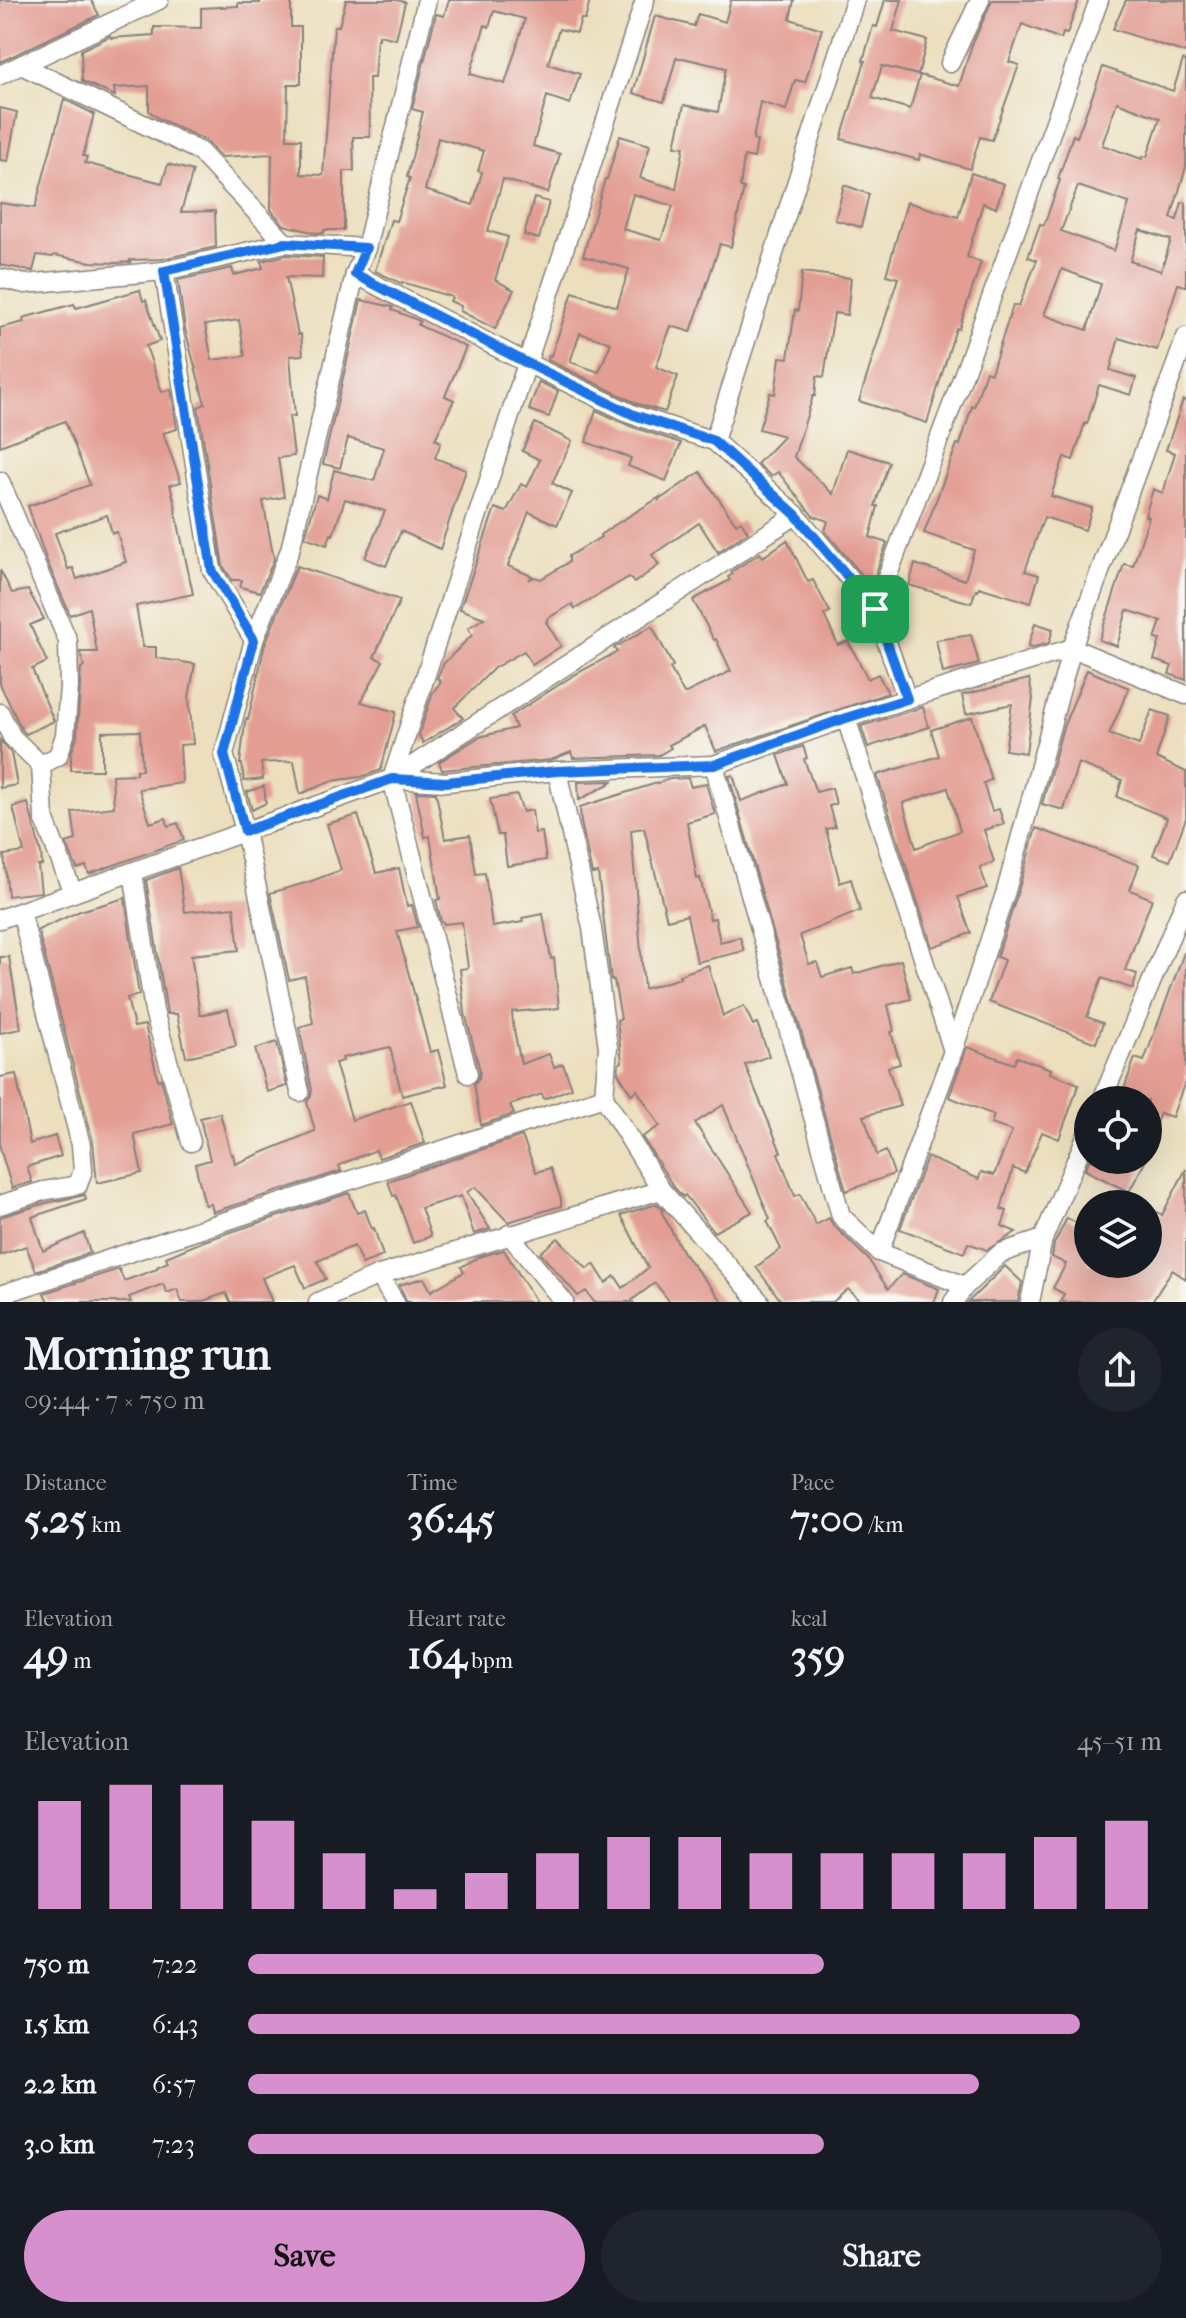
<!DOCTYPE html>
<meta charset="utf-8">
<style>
:root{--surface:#171b24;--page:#20242c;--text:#f1f3f6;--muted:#9ea1a6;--accent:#d690ce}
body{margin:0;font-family:"IM FELL French Canon",serif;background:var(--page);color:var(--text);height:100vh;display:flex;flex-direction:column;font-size:30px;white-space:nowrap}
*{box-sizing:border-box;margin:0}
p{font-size:26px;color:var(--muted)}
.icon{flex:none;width:44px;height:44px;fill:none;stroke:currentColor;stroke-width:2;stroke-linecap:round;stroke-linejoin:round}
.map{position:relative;height:1302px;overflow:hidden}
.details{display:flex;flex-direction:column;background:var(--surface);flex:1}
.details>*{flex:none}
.buttons{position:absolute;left:1074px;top:1086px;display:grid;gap:16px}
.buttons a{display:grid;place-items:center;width:88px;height:88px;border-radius:50%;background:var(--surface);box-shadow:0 8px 32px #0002;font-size:40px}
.pin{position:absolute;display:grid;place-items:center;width:68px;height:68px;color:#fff;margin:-34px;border-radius:16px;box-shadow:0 4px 12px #0006}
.round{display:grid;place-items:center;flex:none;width:84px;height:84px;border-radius:42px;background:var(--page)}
.head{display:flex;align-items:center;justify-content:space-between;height:136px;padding:0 24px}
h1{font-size:44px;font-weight:700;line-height:60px}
.figures{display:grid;grid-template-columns:repeat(3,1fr);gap:12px;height:136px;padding:8px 24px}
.figures div{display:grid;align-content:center}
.figures b{font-size:40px;font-weight:700}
.figures small{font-size:22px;font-weight:400}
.figures p{font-size:22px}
.chart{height:224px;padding:16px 24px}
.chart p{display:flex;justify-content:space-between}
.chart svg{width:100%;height:144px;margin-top:8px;stroke:var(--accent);stroke-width:6}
.button{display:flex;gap:16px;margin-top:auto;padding:16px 24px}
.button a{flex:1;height:92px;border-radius:48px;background:var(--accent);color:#111;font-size:32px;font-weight:700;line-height:92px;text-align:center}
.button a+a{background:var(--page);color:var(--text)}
ul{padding:0 24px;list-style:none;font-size:26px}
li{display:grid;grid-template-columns:128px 96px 1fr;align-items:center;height:60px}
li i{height:20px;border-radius:10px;background:var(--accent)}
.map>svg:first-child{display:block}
</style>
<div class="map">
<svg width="1186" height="1302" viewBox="0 0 1186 1302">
<rect width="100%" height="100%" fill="#f6f6f2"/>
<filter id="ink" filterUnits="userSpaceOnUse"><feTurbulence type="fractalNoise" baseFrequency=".0125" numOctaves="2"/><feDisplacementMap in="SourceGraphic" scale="16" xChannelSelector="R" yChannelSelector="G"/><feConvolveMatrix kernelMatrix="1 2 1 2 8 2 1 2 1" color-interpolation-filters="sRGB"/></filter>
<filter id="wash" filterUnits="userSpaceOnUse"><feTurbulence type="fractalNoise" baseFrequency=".006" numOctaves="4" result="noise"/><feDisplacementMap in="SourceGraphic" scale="32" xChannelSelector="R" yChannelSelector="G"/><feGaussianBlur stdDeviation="1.8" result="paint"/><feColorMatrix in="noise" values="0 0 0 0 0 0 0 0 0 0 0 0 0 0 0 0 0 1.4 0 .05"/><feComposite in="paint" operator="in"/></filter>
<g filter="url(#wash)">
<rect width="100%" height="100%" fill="#ecdfbd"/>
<g id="blocks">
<!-- building -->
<g fill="#e39d93" fill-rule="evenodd">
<polygon points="0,0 91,0 99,15 0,62"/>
<polygon points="261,0 291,0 291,27 301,27 301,84 288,84 287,139 301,139 301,174 323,175 334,26 339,26 346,0 396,0 405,2 396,39 379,35 379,39 377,39 374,78 369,78 370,137 353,137 354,171 344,171 344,230 324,230 324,233 316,233 284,225 271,210 272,154 221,157 205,140 160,119 149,111 149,86 114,88 115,96 82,81 81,50 110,36 111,38 154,35 154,27 201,28 201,8 238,6 238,3 260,3"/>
<path d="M449,0H590L585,20L581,19L577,33L559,29L548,64L580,74L570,104L547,96L533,146L560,154L548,193L503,179L488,231L508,237L495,280L514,290L495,329L460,311L461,306L450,301L452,297L402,282V284L375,271L391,220L396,221L410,178L407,177L423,112L412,109L436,14L444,16ZM494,11L525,19L505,84L470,74L485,25L489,27ZM438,138L484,151L478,171L482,172L473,205L425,190Z"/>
<path d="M731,0H794L790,19L822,29L805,82L795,80L786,110L760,102L753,140L757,141L754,158L744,156L740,187L744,188L731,247L720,244L691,332L671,326L656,367L678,376L665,412L638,404L548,360L549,355L551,356L573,292L617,307L629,269L583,256L605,179H607L620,136L650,145L640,178L676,189L684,147L675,146L684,105L718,112L726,68L683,58H676L664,102L633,93L655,16L694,26L698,14L725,22ZM633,194L673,206L661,240L623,229ZM580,333L611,343L599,372L570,362Z"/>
<polygon points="885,0 902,0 893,31 927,40 918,75 882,66 872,98 910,109 920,75 959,86 972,45 992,0 1079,0 1067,34 1063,33 1061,39 1022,24 1009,62 1019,65 992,140 980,137 970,169 920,154 919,160 841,139 865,61 863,61 873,26 877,27"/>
<polygon points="1126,0 1186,0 1186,53 1113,29"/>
<path d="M1183,60L1186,61V167L1171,218L1177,220L1182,202L1186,203V286L1178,284L1157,350L1119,338L1110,370L1136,378L1131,395L1099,385L1087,424L1085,423L1073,460L1064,457L1051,496L1092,508L1085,530L1044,517L1025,571L1039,575L1031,603L979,587L978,591L976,590L971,603L909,585L915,564L965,580L974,550L924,533L957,444L960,445L972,406L974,407L986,371L991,373L1013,305L1019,306L1037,260L1028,257L1040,224L1044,225L1060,180L1058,179L1073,135L1077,137L1103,67L1173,91ZM1117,102L1160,118L1147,157L1143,156L1142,159L1102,145ZM1078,186L1129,203L1114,251L1061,231ZM1140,230L1171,240L1161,271L1130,261ZM1062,269L1101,284L1087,330L1044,315Z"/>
<polygon points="64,99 94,114 83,156 87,157 85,163 162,183 168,164 193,171 181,212 215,211 216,247 162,259 130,260 131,262 116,263 91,262 54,255 53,257 37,255 33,271 0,265 0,203 35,208"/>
<polygon points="0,108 17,112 8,161 0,160"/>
<polygon points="971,173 1004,184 996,208 983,203 967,257 981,262 959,329 956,328 927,423 859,401 898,278 886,275 907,202 958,217"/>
<polygon points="844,185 869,194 861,227 835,220"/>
<polygon points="534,198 549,202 539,239 524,235"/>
<path d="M286,255L323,257L322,278L286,277L298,335L301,334L303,355L290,356L295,416H289L294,456L278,458L284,497L263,501L274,559L260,592L240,587L242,580H232L223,566L198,407L205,404L185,329L178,280L232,268L234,275L263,268L261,261ZM239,320L245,356L212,360L205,325Z"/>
<polygon points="802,272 851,278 847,315 834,313 824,377 817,376 815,396 813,396 794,457 833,494 847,449 889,462 875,506 878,506 870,537 887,543 871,586 825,531 828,521 813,516 778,472 771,476 757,464 784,436 759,429 770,393 775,394 780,357 788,358 795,310 798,311"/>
<path d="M140,290L143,301L146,300L160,341L146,346L162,392L171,389L177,429L163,433L181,482L170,485L176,508L175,509L193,594L136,606L143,647H156V658L195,664L189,697L193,744L180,745L182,783L139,789L150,823L166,818L168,826L178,823L184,840L89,874L86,866L77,869L66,843L76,840L72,812L114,807L112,775L136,774V770H142L140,731L102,732V770H71V754L77,736L81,668L84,666L80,652H97L89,608L70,615L46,559L28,506L90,485L65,421L0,446V328L24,322L23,318L74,304L76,308ZM107,515L112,533L117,532L126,562L77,579L73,568L68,569L55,533Z"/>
<polygon points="361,300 393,307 392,310 420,321 418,325 466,347 445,396 454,400 435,439 441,442 435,458 466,470 440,549 401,531 386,566 365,558 385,511 345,499 333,535 331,534 327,545 305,537 317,495 327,499 334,470 374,481 384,448 348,438 340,468 323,464"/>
<polygon points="539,382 558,391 549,417 529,410"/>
<polygon points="1183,400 1186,401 1186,680 1169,674 1172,666 1154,660 1160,640 1155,639 1161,621 1127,610 1117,646 1099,640 1124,564 1133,566 1149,517 1145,516 1153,489 1163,493 1175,453 1166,450"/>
<polygon points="596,410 630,426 681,443 666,481 628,466 631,458 586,442"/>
<polygon points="535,423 572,441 552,483 572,493 557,525 529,512 508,566 532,576 530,579 535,577 541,579 569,562 569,556 601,537 600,535 613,526 660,497 659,500 700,472 736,524 741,521 748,532 718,552 699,523 652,555 659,565 634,583 629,577 575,609 572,604 547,619 548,621 546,622 561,646 532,665 524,651 494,668 454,708 463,718 423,743 419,735 433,692 441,682 437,678 444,663 472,635 468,628 484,618 460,609 495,508 506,512 521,484 527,487 540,460 522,451"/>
<polygon points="787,540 808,582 813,580 830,612 824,615 838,645 848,641 868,679 878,674 888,693 716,751 705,726 669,745 671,748 659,755 573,758 571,752 551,760 442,770 439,762 479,737 516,728 511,716 574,675 617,652 614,648 652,626 673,666 670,668 684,694 731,671 716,639 714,640 693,600 730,580 728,577 733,574 731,572 760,553 763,557"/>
<polygon points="297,566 400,600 374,657 383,661 361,702 396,712 381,770 361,777 332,781 300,794 294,761 261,763 263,779 244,781 242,764 240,764 245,723 246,719 248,720 265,644"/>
<polygon points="0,570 12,593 28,590 44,619 30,625 47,662 32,669 54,721 26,734 22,730 0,684"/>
<polygon points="1035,623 1053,629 1049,643 1031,648 1028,647"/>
<polygon points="971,635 979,664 943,673 936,640"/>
<polygon points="1087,670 1129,688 1109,734 1139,745 1152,710 1170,716 1156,758 1186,772 1186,818 1170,861 1153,855 1167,818 1117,797 1122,780 1078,763 1064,810 1042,804 1063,727"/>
<polygon points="1029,679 1033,698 1026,753 1005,750 1012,704 966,714 962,695"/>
<polygon points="923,707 929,727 868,747 861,726"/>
<path d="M972,717L991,780L983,783L992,811L999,809L1004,824L984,830L994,862L980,867L987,888L958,897L971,933L932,947L877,775L939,756L931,730ZM948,788L960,831L916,848L903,803Z"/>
<polygon points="0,740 11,753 17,785 0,788"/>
<polygon points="803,746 807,758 804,759 816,792 832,788 836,804 829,806 835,827 826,829 840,883 851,879 860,911 800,935 809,964 817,962 822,977 852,968 854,974 901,960 911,999 888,1005 894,1031 891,1032 900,1064 888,1067 900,1106 864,1116 877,1155 886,1151 894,1174 846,1191 729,776 733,775 741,801 788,784 778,755"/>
<polygon points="688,778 691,787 706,783 715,814 687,822 697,879 700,878 710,919 715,918 720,942 740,937 744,951 697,962 687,915 667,920 644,828 631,830 644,989 680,978 679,975 708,965 723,1016 744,1006 753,1025 757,1023 769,1056 745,1065 781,1152 778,1153 795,1196 800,1194 816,1225 829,1218 833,1225 868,1259 888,1289 902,1274 939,1289 934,1302 862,1302 848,1289 833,1302 782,1302 756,1267 781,1249 767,1221 770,1219 723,1105 695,1123 752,1212 714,1232 685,1195 683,1197 673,1186 642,1137 660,1126 637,1090 631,1094 618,1073 619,1064 622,1062 617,1020 621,1019 614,980 611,980 598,873 592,874 581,822 580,807 670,779"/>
<polygon points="614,781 579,800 578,782"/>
<polygon points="264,786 266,803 252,810 247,792"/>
<polygon points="416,792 436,793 445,839 470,835 476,874 485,873 492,927 523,922 522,918 543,914 551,959 554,958 559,1008 512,1012 513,1025 521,1064 549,1054 554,1067 563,1064 572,1088 544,1099 542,1094 510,1105 514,1114 481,1125 474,1084 479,1078 480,1071 465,1013 460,969 468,968 462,922 444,924 443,922 441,922 436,900 440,899 430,836 425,837"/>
<polygon points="517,795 523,812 532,810 535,833 542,832 546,860 507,866 503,835 498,835 490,799"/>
<polygon points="28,803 41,853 42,865 38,866 41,892 8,896 4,855 24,852 13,807"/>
<polygon points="358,815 376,873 399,868 407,906 412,905 418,927 397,931 430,1052 438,1050 447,1085 402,1096 390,1047 342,1058 343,1061 335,1063 352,1120 411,1101 425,1143 379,1158 376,1150 346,1162 339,1166 341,1171 213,1212 211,1204 205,1205 195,1164 210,1160 200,1118 220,1113 231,1155 233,1154 235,1164 315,1131 307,1102 311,1096 312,1090 299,1027 313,1023 305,976 289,980 270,893 309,882 341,870 327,824"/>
<polygon points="1036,828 1139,865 1130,890 1152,899 1125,970 1137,974 1133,989 1102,978 1087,1017 1103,1023 1096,1043 989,1002 1004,960 997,957 1017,895"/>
<polygon points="178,868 185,912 234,907 239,950 191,955 200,1015 228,1009 236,1046 186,1057 177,1014 167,1014 146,880"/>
<polygon points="125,898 139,995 127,998 134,1027 145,1025 158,1080 161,1079 173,1124 134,1134 142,1173 97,1183 93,1142 38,930 80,911"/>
<polygon points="1184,953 1186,953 1186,1079 1172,1117 1160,1113 1148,1142 1148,1100 1120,1100 1135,1058 1144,1061"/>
<polygon points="0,957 9,957 21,1029 0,1033"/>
<polygon points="277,1042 287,1086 267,1092 255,1049"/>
<polygon points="967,1047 1014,1064 1017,1057 1051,1069 1050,1073 1079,1084 1059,1139 1042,1132 1025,1173 1013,1168 1001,1209 1007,1211 1002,1226 1016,1232 987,1250 968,1243 964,1253 900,1229 927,1157 979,1179 981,1172 994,1175 1012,1131 991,1124 994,1115 949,1097"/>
<polygon points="16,1074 30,1144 55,1136 61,1156 27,1167 32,1182 12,1188 0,1148 0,1077"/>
<polygon points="522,1136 536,1172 550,1168 561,1199 561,1206 508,1222 475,1187 467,1192 490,1229 474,1234 461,1196 421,1208 431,1236 413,1243 396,1195 393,1196 388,1181"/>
<polygon points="1089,1160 1146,1160 1129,1192 1085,1170"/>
<polygon points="1186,1169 1186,1279 1172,1270 1152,1302 1060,1302 1064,1294 1053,1288 1066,1264 1052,1257 1054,1244 1067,1218 1088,1229 1088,1264 1148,1264 1148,1227 1157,1212 1162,1215"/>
<polygon points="349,1193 357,1213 365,1210 372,1229 374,1228 383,1256 362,1264 354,1246 317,1261 326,1279 305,1288 295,1265 262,1278 272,1302 230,1302 226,1293 200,1302 182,1302 177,1289 167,1293 163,1284 129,1297 131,1302 48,1302 44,1293 119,1269 124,1281 157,1269 157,1267 168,1262 166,1257 204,1241"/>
<polygon points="85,1195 86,1199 32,1217 43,1251 84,1233 90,1253 36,1271 26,1246 0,1255 0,1217 46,1203"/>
<polygon points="657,1204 663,1210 661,1211 683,1253 723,1302 670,1302 655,1283 632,1300 633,1302 594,1302 586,1291 578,1296 540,1253 558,1238 587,1269 594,1264 606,1283 615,1276 623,1288 648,1268 621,1215"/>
<polygon points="504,1250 536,1302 407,1302 399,1285 424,1278 431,1291 464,1272 461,1267 479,1257"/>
<polygon points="1005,1266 1022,1282 1018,1302 968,1302"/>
</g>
</g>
</g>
<g filter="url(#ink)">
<use href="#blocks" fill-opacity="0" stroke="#87807c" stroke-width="2"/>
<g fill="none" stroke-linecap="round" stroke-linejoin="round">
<defs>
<g id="street">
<polyline points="427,0 366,248 355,274 527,363 634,415 714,441 796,515 875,609 907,699"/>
<polyline points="950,63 980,0"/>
<polyline points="21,65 159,0"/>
<polyline points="0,75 21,65 199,151 285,243 366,248"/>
<polyline points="164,271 212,570 254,640"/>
<polyline points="0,278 25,284 164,271 285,243"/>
<polyline points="714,441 855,0"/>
<polyline points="0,481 68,641 69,687 65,735 58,756 41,765"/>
<polyline points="875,609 966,368 1099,0"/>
<polyline points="0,713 12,737 41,765 44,818 73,893"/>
<polyline points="846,718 953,1051"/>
<polyline points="714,765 841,1216 879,1252 965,1286"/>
<polyline points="557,771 592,928 608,1047 604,1097 661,1190 760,1302"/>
<polyline points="392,779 796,515"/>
<polyline points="133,872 154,1011 191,1142"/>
<polyline points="0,919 392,779 446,782 557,771 714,765 846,718 1072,648 1186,695"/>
<polyline points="468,1074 392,779 645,0"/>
<polyline points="300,1092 245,831 224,754 254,640 290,550 355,274"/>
<polyline points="1102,1100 1186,899"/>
<polyline points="0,1205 43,1191 78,1185 83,1170 81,1145 21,912"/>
<polyline points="509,1234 564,1302"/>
<polyline points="879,1252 953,1051 1006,891 1072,648 1186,337"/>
<polyline points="379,1275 395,1302"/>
<polyline points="0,1295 604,1097"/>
<polyline points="318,1302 379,1275 661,1190"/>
<polyline points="953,1302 965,1286 1001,1253 1043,1239"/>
<polyline points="1030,1302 1043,1239 1088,1132"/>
</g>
</defs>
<!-- street casing -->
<use href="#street" stroke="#87807c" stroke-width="21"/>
<!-- street -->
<use href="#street" stroke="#fff" stroke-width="18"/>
</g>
</g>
<g fill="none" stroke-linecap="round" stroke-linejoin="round" filter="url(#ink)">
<defs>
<polygon id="route" points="285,243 366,248 355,274 527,363 634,415 714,441 796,515 875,609 907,699 846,718 714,765 557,771 446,782 392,779 245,831 224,754 254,640 212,570 164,271"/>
</defs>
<!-- route casing -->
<use href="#route" stroke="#fff" stroke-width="16"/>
<!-- route -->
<use href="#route" stroke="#1a73e8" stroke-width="10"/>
</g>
</svg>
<div class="buttons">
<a><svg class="icon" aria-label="locate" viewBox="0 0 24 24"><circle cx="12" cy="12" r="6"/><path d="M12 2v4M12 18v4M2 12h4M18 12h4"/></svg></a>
<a><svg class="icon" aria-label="layers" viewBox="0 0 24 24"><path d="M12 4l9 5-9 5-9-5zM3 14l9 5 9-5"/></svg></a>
</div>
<div class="pin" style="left:875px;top:609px;background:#1e9e55"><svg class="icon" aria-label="arrive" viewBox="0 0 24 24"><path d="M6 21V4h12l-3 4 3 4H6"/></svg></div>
</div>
<section class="details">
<div class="head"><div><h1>Morning run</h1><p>09:44 · 7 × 750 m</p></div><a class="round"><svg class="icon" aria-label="share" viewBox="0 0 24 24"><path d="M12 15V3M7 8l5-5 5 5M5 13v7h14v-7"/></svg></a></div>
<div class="figures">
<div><p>Distance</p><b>5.25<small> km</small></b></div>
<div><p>Time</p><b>36:45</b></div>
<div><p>Pace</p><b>7:00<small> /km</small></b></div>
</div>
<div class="figures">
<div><p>Elevation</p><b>49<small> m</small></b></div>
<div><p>Heart rate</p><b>164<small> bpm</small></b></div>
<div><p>kcal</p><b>359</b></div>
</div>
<div class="chart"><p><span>Elevation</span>45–51 m</p>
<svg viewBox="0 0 160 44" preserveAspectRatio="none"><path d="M5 44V11M15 44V6M25 44V6M35 44V17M45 44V27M55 44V38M65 44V33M75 44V27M85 44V22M95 44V22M105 44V27M115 44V27M125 44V27M135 44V27M145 44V22M155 44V17"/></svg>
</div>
<ul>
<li><b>750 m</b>7:22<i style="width:63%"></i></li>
<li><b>1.5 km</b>6:43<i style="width:91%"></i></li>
<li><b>2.2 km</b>6:57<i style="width:80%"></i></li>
<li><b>3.0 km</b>7:23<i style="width:63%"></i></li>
</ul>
<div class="button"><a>Save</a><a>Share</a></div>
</section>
